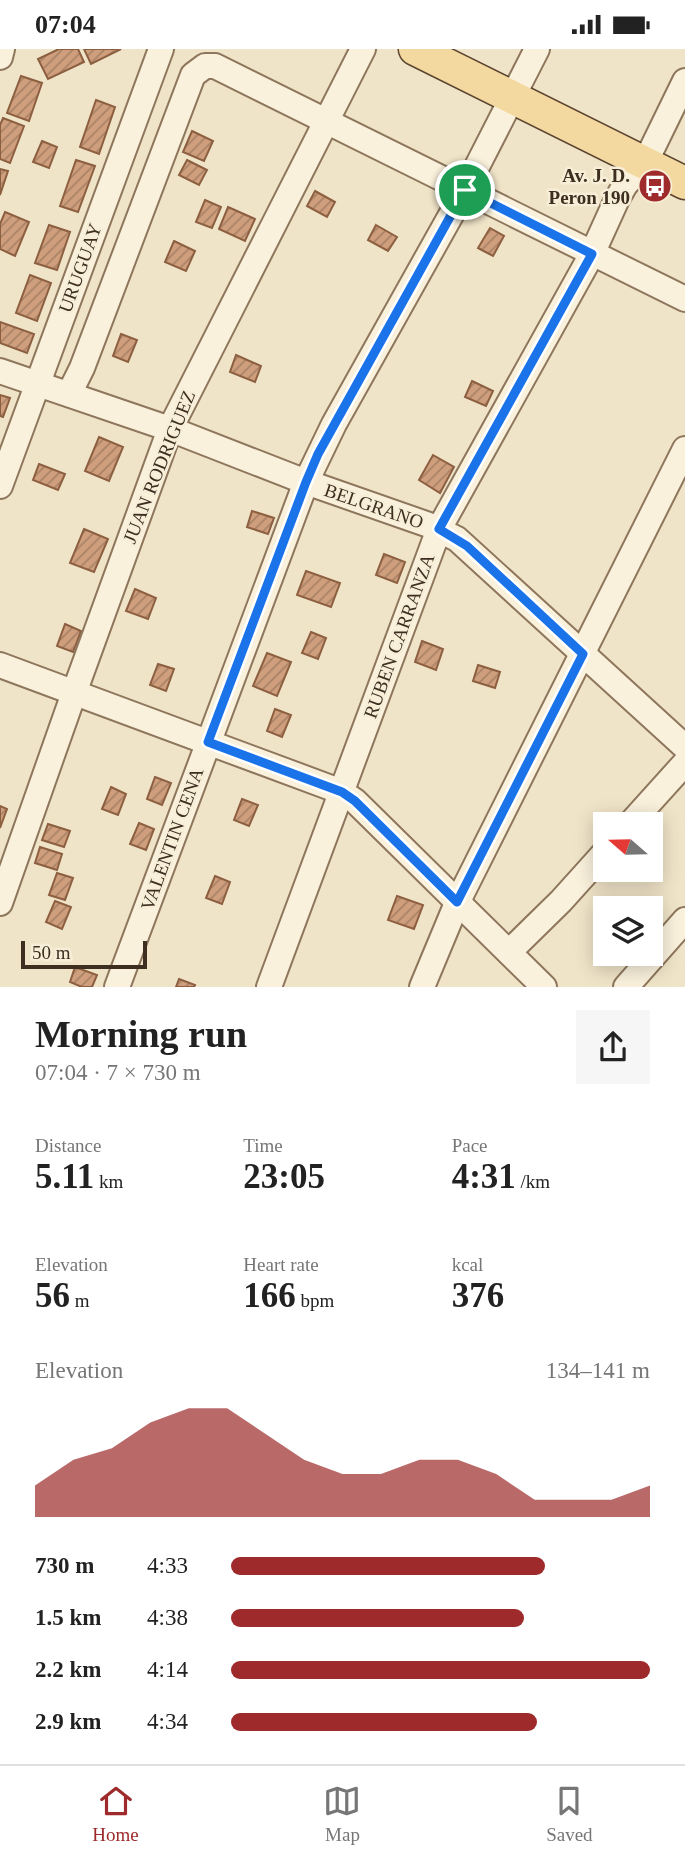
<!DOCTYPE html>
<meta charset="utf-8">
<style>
:root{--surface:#fff;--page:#f6f6f6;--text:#222;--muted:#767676;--line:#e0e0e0;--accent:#9e2a2b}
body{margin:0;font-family:Georgia,serif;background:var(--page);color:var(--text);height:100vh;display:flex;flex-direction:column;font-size:26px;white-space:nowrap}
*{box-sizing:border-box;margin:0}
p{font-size:23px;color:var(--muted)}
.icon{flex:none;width:38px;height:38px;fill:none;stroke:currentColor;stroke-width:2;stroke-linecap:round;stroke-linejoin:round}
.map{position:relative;height:938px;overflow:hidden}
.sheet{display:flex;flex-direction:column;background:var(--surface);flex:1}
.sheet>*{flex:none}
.needle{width:46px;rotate:290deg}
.buttons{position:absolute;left:593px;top:763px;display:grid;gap:14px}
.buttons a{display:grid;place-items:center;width:70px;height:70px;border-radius:0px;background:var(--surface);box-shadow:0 4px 18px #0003;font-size:35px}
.scale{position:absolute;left:21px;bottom:18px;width:126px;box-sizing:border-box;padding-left:7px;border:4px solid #3d2e20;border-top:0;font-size:19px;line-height:24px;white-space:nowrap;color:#3d2e20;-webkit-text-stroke:5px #f7eed8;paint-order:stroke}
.pin{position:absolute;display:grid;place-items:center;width:60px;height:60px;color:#fff;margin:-30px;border:4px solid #fff;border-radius:50%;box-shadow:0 2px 7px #0007}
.round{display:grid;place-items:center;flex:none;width:74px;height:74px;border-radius:0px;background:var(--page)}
.overview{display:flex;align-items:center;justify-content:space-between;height:119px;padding:0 35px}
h1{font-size:38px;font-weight:700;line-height:52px}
.metrics{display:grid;grid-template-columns:repeat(3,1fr);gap:10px;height:119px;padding:7px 35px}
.metrics div{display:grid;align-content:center}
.metrics b{font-size:35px;font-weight:700}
.metrics small{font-size:19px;font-weight:400}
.metrics p{font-size:19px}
.chart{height:196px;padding:14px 35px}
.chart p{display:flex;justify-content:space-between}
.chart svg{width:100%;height:126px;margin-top:7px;fill:var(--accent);opacity:.7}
ul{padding:0 35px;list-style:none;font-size:23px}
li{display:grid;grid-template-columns:112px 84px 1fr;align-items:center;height:52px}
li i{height:18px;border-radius:9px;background:var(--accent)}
.status{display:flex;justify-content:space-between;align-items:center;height:49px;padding:0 35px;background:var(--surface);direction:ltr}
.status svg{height:19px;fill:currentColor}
.tabs{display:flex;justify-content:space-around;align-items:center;height:98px;border-top:2px solid var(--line);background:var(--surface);font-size:19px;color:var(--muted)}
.tabs a{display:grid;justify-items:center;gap:4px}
.tabs .on{color:var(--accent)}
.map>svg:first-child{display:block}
</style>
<div class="status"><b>07:04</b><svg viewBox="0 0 49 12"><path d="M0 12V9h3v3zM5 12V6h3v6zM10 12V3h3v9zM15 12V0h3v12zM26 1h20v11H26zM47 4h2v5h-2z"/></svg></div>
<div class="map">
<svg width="685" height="938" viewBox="0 0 685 938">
<defs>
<pattern id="building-hatch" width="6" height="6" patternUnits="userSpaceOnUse" patternTransform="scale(1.75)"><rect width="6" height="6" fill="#cf9f7d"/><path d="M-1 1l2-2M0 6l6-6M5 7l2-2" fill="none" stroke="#a98266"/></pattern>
</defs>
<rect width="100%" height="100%" fill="#f0e4c8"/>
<!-- building -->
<g fill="url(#building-hatch)" stroke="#8d5f41" stroke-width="2">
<polygon points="59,0 78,0 84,13 48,30 38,10"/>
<polygon points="84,0 121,0 91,15"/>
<polygon points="21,27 42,34 29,72 7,64"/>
<polygon points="96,51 115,58 99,105 80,98"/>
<polygon points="3,69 24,77 10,114 0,110 0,76"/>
<polygon points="192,82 213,92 204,112 183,103"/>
<polygon points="42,92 57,98 49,119 33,113"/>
<polygon points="76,111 95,117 78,163 60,157"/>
<polygon points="187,111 207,121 199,136 179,126"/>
<polygon points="0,120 8,122 0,146"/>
<polygon points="315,142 335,153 327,168 307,157"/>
<polygon points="205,151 221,158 212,179 196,173"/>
<polygon points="228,158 255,170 245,192 219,180"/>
<polygon points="5,163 29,173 15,207 0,200 0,175"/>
<polygon points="49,176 70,183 57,221 35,214"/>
<polygon points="376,176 397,188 388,202 368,191"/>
<polygon points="490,179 504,187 493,207 478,199"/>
<polygon points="174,192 195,202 186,222 165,213"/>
<polygon points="30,226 51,234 37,272 16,264"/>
<polygon points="0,273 34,285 27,304 0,294"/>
<polygon points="121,285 137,291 128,313 113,307"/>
<polygon points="236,306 261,317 255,333 230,323"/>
<polygon points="472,332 493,342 486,357 465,348"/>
<polygon points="0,346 10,349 3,368 0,367"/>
<polygon points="99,388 123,398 109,432 85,422"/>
<polygon points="433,406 454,418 440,444 419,431"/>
<polygon points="39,415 65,425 58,441 33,431"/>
<polygon points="252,462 274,469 268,485 247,478"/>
<polygon points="84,480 108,490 94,523 70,514"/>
<polygon points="384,505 405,513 397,534 376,526"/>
<polygon points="306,522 340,534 331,558 297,546"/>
<polygon points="135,540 156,549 148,570 126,562"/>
<polygon points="65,575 81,582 73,603 57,597"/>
<polygon points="311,583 326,589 318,610 302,604"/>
<polygon points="422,592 443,600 436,621 415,613"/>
<polygon points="267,604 291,613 277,647 253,637"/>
<polygon points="158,615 174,620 166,642 150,636"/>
<polygon points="478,616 500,623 495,639 473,632"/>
<polygon points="275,660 291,666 282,688 267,682"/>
<polygon points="155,728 171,734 162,756 147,750"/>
<polygon points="111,738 126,745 118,766 102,760"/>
<polygon points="242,750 258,756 249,777 234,771"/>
<polygon points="0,757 7,760 0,779"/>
<polygon points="139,774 154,780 146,801 130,795"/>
<polygon points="48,775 70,782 64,798 42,791"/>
<polygon points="40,798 62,805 57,821 35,814"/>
<polygon points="57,824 73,829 65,851 49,846"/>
<polygon points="215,827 230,833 222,855 206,849"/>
<polygon points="397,847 423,856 414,880 388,871"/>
<polygon points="55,852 71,858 62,880 46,873"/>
<polygon points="75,918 97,926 92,938 82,938 70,933"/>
<polygon points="179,930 195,936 194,938 176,938"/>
</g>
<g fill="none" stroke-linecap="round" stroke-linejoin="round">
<defs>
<g id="minor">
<polyline points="0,8 2,0"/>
<polyline points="0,322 170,380 306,433 429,476 457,490 685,698"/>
<polyline points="69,345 82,319 193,26 205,17 215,17 685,250"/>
<polyline points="0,437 161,0"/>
<polyline points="0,616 342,743 355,752 544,938"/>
<polyline points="630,775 685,714"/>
<polyline points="0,854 74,644 170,380 363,0"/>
<polyline points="509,903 561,852 606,802"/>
<polyline points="117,938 306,433 334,375 465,141 537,0"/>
<polyline points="269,938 439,480 592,205 617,150 625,136 645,114 685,32"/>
<polyline points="422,938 457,854 685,400"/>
<polyline points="626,938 685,871"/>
</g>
<polyline id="major" points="415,0 685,134"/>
</defs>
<!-- minor casing -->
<use href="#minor" stroke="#8d765c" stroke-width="28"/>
<!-- major casing -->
<use href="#major" stroke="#5b4430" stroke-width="35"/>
<!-- minor -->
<use href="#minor" stroke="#faf1dc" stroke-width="24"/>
<!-- major -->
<use href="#major" stroke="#f3d9a0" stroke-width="32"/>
</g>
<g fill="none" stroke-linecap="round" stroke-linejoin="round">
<defs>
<polygon id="route" points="465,141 592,205 439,480 467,497 583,605 457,853 355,752 342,743 208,693 306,433 318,405"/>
</defs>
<!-- route casing -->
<use href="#route" stroke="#fff" stroke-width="14"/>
<!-- route -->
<use href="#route" stroke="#1a73e8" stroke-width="9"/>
</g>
<!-- icons -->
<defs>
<symbol id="bus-disc" viewBox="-11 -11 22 22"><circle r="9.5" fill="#9e2a2b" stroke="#f7eed8"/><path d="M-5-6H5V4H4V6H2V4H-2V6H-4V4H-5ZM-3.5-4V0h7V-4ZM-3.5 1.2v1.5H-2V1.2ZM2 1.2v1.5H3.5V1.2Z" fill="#fff"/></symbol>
</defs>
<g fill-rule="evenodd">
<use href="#bus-disc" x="636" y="118" width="38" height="38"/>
</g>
<g text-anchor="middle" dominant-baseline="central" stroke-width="5" stroke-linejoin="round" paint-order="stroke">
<!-- poi labels -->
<g font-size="19" font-weight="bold" fill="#3d2e20" stroke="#f7eed8" text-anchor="end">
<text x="630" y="126">Av. J. D.<tspan x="630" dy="22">Peron 190</tspan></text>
</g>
<!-- street labels -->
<g font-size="19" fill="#3d2e20" stroke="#f7eed8">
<text transform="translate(80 219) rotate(-70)">URUGUAY</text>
<text transform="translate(159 418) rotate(-68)">JUAN RODRIGUEZ</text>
<text transform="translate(374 457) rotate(19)">BELGRANO</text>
<text transform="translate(399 587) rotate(-70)">RUBEN CARRANZA</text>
<text transform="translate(172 790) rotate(-70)">VALENTIN CENA</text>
</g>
</g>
</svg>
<div class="buttons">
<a><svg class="needle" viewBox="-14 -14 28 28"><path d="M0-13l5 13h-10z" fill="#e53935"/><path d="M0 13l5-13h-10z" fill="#767676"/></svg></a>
<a><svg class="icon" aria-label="layers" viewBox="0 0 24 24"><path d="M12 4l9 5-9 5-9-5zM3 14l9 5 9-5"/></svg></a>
</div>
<div class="scale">50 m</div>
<div class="pin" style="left:465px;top:141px;background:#1e9e55"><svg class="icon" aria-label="arrive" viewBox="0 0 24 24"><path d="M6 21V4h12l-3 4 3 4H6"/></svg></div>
</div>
<section class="sheet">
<div class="overview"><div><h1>Morning run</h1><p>07:04 · 7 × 730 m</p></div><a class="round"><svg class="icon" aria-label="share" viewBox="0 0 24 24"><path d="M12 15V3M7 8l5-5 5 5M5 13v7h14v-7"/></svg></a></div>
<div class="metrics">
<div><p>Distance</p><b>5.11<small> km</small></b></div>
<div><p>Time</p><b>23:05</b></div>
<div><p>Pace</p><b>4:31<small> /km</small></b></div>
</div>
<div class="metrics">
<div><p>Elevation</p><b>56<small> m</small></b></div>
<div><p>Heart rate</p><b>166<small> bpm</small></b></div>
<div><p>kcal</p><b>376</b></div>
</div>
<div class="chart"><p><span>Elevation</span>134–141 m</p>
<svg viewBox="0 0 160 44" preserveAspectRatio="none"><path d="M0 44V33L10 24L20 20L30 11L40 6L50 6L60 15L70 24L80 29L90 29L100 24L110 24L120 29L130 38L140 38L150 38L160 33V44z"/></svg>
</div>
<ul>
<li><b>730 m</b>4:33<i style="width:75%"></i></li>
<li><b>1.5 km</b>4:38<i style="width:70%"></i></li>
<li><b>2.2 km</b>4:14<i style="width:100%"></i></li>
<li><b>2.9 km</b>4:34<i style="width:73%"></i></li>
</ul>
</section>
<nav class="tabs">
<a class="on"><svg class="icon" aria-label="home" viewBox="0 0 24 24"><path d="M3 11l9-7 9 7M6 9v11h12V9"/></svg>Home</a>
<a><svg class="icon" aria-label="map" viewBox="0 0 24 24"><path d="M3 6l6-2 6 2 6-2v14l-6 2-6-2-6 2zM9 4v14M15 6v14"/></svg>Map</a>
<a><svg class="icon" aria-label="saved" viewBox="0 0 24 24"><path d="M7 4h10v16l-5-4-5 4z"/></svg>Saved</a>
</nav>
